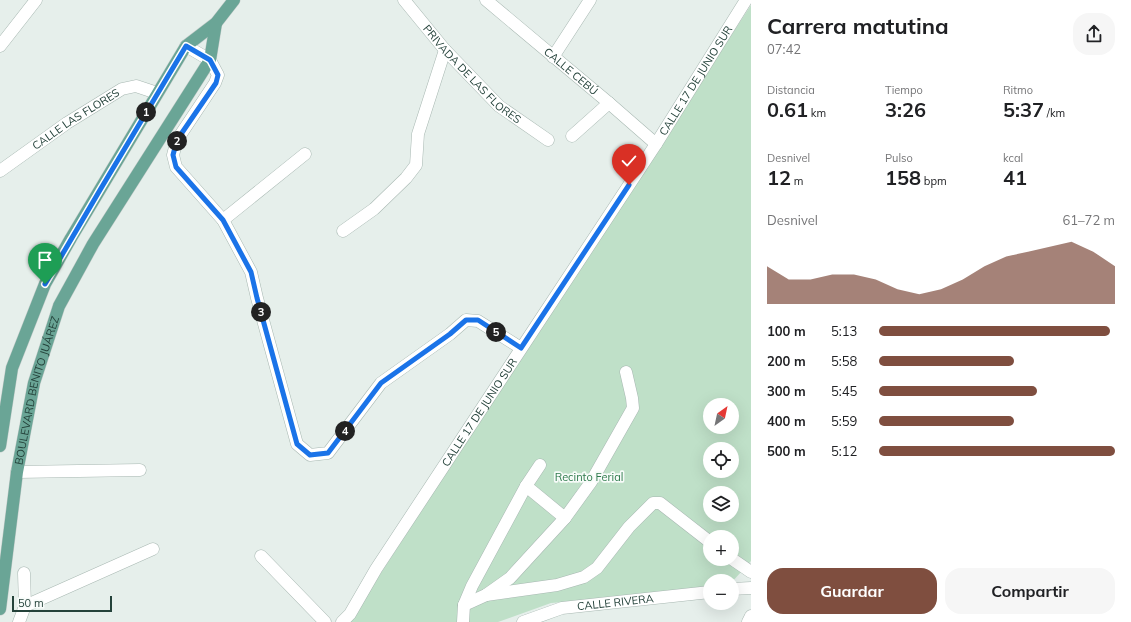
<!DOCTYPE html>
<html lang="es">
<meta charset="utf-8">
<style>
:root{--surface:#fff;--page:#f6f6f6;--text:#202124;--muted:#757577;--accent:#7f4e3f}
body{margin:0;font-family:Mulish,sans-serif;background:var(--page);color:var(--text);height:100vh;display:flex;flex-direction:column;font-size:15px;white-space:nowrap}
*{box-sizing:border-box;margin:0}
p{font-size:13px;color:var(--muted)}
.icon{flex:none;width:22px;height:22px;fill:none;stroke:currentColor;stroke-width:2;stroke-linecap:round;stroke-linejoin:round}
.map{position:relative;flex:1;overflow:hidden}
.panel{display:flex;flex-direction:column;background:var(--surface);width:380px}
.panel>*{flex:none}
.needle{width:26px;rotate:33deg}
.tools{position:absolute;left:703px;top:398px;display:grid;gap:8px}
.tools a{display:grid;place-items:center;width:36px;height:36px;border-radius:50%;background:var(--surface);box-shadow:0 4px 16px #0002;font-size:20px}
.scale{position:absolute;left:12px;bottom:10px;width:100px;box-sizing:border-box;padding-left:4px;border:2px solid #24423a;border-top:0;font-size:11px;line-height:14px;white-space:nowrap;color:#24423a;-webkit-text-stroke:3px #f7fbf9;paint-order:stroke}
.pin{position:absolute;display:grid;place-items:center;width:34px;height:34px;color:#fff;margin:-41px -17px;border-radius:50% 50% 50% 0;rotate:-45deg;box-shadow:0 0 4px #0007}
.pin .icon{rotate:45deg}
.km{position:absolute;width:20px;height:20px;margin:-10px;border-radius:50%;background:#222;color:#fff;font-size:11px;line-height:20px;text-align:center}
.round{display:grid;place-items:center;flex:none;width:42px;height:42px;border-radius:16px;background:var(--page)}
.headline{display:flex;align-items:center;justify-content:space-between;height:68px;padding:0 16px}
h1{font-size:22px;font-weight:700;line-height:30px}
.figures{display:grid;grid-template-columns:repeat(3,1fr);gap:6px;height:68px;padding:4px 16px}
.figures div{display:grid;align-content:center}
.figures b{font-size:20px;font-weight:700}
.figures small{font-size:11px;font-weight:400}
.figures p{font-size:11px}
.chart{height:112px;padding:8px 16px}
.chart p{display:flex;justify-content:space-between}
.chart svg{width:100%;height:72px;margin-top:4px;fill:var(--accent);opacity:.7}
.primary-button{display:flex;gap:8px;margin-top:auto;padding:8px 16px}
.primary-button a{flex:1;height:46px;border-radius:16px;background:var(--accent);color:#fff;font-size:16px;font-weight:700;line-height:46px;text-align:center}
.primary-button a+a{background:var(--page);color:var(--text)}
ul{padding:0 16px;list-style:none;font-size:13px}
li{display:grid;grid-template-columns:64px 48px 1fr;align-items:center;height:30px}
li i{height:10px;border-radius:5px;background:var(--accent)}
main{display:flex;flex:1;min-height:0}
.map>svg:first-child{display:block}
</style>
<main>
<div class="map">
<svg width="751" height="622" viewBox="0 0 751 622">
<rect width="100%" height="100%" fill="#e6efeb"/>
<!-- green -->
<path fill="#bfe0c8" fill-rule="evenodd" d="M751,5V561L732,582L710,581V590L551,603L498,622H349ZM710,405H732V427H710ZM710,449H732V471H710ZM710,493H732V515H710ZM710,537H732V559H710Z"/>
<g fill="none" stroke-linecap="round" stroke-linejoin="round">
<defs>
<g id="minor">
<path id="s1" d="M404,0L445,50L499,106L548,140"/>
<path id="s2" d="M486,0L609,103L656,144"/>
<polyline points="0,46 36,0"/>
<polyline points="186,46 210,60 218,75 215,83 177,140 173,155 176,167 223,220 251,272 257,298 297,444 310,455 328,453 381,383 450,334 466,320 478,321 521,348"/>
<polyline points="553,57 590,0"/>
<polyline points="572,136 609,103"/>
<path id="s3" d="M0,171L67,123L122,89L136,86L157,93"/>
<polyline points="223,220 305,154"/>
<polyline points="343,231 374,209 406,178 416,165 418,134 445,50"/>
<polyline points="17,472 140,470"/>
<polyline points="526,486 565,518 591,482 633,408 632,398 626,372"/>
<polyline points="261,556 325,622"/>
<polyline points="732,559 751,572"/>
<polyline points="732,589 751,588"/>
<polyline points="486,595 557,585 584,577 597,568 629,527 653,503 660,503 710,542"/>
<polyline points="464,605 486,595 510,578 565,518"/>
<polyline points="25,606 153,549"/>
<polyline points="19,622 25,606 24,573"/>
<path id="s4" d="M342,622L350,614L376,569L656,144L746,0"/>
<polyline points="463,622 464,605 472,586 526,486 540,465"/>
<path id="s5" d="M523,622L562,608L710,592"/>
<polyline points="748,622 751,616"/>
</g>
<g id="major">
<polyline points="0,446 12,368 45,284 71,238 186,46 216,23 234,0"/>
<path id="s6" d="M0,609L17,472L34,383L59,306L93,244L210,60L216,23"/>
</g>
</defs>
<!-- minor casing -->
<use href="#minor" stroke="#a8b8b2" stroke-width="13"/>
<!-- major casing -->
<use href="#major" stroke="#c2cac8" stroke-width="13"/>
<!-- minor -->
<use href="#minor" stroke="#fff" stroke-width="12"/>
<!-- major -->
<use href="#major" stroke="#6aa596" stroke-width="12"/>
</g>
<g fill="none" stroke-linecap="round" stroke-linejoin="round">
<defs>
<polyline id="route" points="45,284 100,190 186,46 210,60 218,75 216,83 177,140 173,155 176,167 223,220 251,272 257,298 297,444 310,455 328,453 381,383 450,334 466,320 478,320 521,348 629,185"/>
</defs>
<!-- route casing -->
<use href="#route" stroke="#fff" stroke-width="8"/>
<!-- route -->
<use href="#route" stroke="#1a73e8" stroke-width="5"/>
</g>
<g text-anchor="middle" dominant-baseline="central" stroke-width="3.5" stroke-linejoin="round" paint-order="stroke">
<!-- street labels -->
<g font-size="11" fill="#24423a" stroke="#f7fbf9">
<text stroke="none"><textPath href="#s2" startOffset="111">CALLE CEBÚ</textPath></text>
<text stroke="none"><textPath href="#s1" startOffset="101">PRIVADA DE LAS FLORES</textPath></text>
<text stroke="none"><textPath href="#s4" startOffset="647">CALLE 17 DE JUNIO SUR</textPath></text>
<text stroke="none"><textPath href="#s3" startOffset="92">CALLE LAS FLORES</textPath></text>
<text stroke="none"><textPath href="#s6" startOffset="222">BOULEVARD BENITO JUÁREZ</textPath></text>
<text stroke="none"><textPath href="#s4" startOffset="251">CALLE 17 DE JUNIO SUR</textPath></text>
<text stroke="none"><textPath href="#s5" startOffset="95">CALLE RIVERA</textPath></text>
</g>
<!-- park labels -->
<g font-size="11" fill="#2d7a4b" stroke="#f7fbf9">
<text x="589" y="477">Recinto Ferial</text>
</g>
</g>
</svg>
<div class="tools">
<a><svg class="needle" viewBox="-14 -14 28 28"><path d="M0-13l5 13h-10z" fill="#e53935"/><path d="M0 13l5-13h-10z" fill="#757577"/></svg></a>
<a><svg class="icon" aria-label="locate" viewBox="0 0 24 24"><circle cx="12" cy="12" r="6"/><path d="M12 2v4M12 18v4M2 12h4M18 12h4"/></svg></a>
<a><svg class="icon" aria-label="layers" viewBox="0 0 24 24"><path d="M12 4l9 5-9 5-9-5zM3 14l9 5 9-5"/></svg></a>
<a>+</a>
<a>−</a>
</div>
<div class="scale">50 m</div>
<div class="pin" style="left:45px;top:284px;background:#1e9e55"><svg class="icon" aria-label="arrive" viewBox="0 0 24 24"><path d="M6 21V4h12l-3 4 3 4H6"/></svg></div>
<div class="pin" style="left:629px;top:185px;background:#d93025"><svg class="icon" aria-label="check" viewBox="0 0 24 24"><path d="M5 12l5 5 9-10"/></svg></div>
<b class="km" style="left:146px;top:112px">1</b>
<b class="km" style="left:177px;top:141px">2</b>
<b class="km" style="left:261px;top:312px">3</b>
<b class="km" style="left:345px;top:431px">4</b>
<b class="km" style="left:496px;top:332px">5</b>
</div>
<section class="panel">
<div class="headline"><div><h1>Carrera matutina</h1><p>07:42</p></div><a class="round"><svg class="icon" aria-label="share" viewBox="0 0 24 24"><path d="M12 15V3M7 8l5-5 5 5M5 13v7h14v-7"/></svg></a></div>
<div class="figures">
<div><p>Distancia</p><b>0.61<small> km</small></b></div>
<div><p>Tiempo</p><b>3:26</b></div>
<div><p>Ritmo</p><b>5:37<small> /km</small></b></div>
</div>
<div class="figures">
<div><p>Desnivel</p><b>12<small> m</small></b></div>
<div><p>Pulso</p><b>158<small> bpm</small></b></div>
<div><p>kcal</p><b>41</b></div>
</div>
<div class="chart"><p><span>Desnivel</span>61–72 m</p>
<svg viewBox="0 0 160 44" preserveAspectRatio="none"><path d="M0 44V21L10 29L20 29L30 26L40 26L50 29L60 35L70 38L80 35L90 29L100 21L110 15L120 12L130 9L140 6L150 12L160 21V44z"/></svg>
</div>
<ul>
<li><b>100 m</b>5:13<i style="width:98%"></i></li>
<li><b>200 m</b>5:58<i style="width:57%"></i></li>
<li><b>300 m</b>5:45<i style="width:67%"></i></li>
<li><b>400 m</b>5:59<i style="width:57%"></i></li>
<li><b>500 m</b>5:12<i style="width:100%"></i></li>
</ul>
<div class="primary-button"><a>Guardar</a><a>Compartir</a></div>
</section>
</main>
